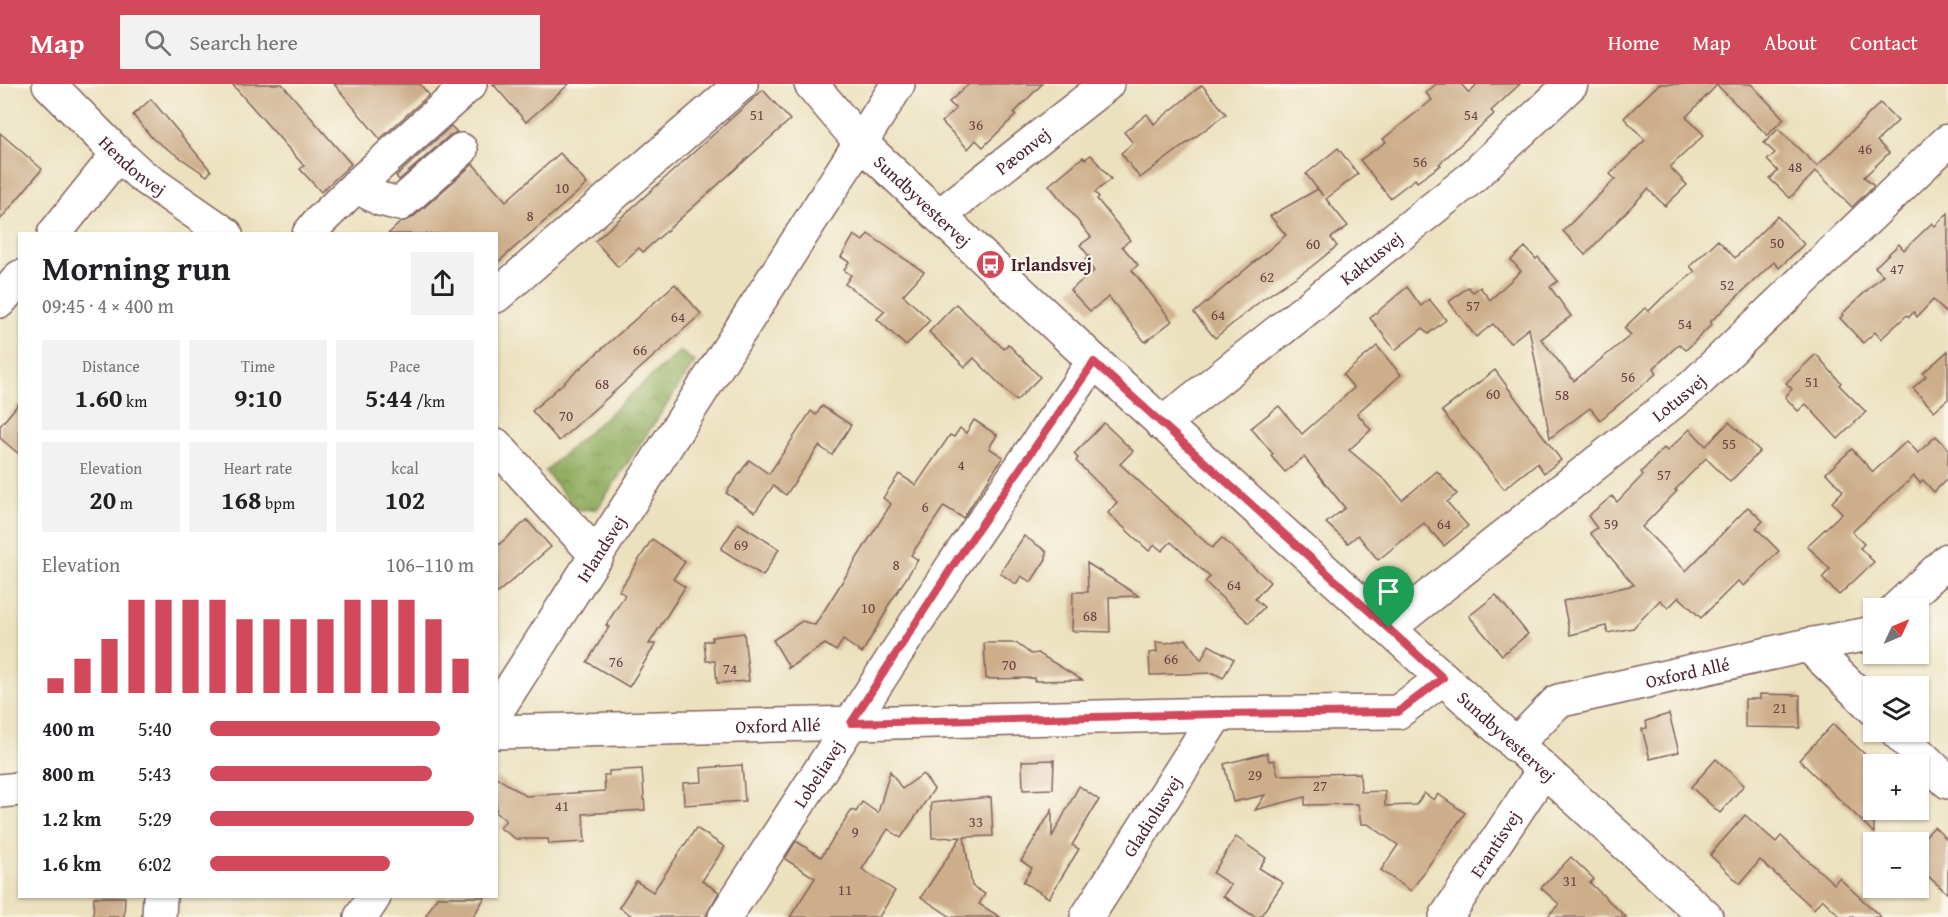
<!DOCTYPE html>
<meta charset="utf-8">
<style>
:root{--surface:#fff;--page:#f2f2f2;--text:#202124;--muted:#757577;--accent:#d1495b}
body{margin:0;font-family:"Gentium Book Plus",serif;background:var(--page);color:var(--text);height:100vh;display:flex;flex-direction:column;font-size:22px;white-space:nowrap}
*{box-sizing:border-box;margin:0}
p{font-size:20px;color:var(--muted)}
.icon{flex:none;width:33px;height:33px;fill:none;stroke:currentColor;stroke-width:2;stroke-linecap:round;stroke-linejoin:round}
.map{position:relative;flex:1;overflow:hidden}
.drawer{position:absolute;left:18px;top:148px;width:480px;height:666px;display:flex;flex-direction:column;background:var(--surface);border-radius:0px;box-shadow:0 2px 4px #0004}
.drawer>*{flex:none}
.needle{width:39px;rotate:46deg}
.buttons{position:absolute;left:1863px;top:514px;display:grid;gap:12px}
.buttons a{display:grid;place-items:center;width:66px;height:66px;border-radius:0px;background:var(--surface);box-shadow:0 2px 4px #0004;font-size:30px}
.pin{position:absolute;display:grid;place-items:center;width:51px;height:51px;color:#fff;margin:-62px -26px;border-radius:50% 50% 50% 0;rotate:-45deg;box-shadow:0 0 6px #0007}
.pin .icon{rotate:45deg}
.round{display:grid;place-items:center;flex:none;width:63px;height:63px;border-radius:0px;background:var(--page)}
.overview{display:flex;align-items:center;justify-content:space-between;height:102px;padding:0 24px}
h1{font-size:33px;font-weight:700;line-height:45px}
.metrics{display:grid;grid-template-columns:repeat(3,1fr);gap:9px;height:102px;padding:6px 24px}
.metrics div{display:grid;align-content:center;border-radius:0px;background:var(--page);text-align:center}
.metrics b{font-size:26px;font-weight:700}
.metrics small{font-size:16px;font-weight:400}
.metrics p{font-size:16px}
.chart{height:168px;padding:12px 24px}
.chart p{display:flex;justify-content:space-between}
.chart svg{width:100%;height:108px;margin-top:6px;stroke:var(--accent);stroke-width:6}
ul{padding:0 24px;list-style:none;font-size:20px}
li{display:grid;grid-template-columns:96px 72px 1fr;align-items:center;height:45px}
li i{height:15px;border-radius:8px;background:var(--accent)}
header{display:flex;align-items:center;gap:36px;box-sizing:border-box;height:84px;padding:0 30px;background:var(--accent);color:#fff}
header strong{font-size:28px}
nav{display:flex;gap:33px;margin-inline-start:auto;font-size:21px}
.search{width:420px;height:54px;background:var(--page);display:flex;align-items:center;gap:15px;box-sizing:border-box;padding:0 21px;border-radius:0px;color:var(--muted);font-size:22px}
.map>svg:first-child{display:block}
</style>
<header>
<strong>Map</strong>
<div class="search"><svg class="icon" aria-label="search" viewBox="0 0 24 24"><circle cx="10" cy="10" r="6"/><path d="M15 15l6 6"/></svg>Search here</div>
<nav><a>Home</a><a>Map</a><a>About</a><a>Contact</a></nav>
</header>
<div class="map">
<svg width="1948" height="833" viewBox="0 0 1948 833">
<defs>
<pattern id="forest-crowns" width="20" height="18" patternUnits="userSpaceOnUse" patternTransform="scale(1.5)"><rect width="20" height="18" fill="#92ad60"/><path d="M2 6a3 3 0 1 1 6 0M12 15a3 3 0 1 1 6 0" fill="none" stroke="#798c4f"/></pattern>
</defs>
<rect width="100%" height="100%" fill="#fbf7ec"/>
<filter id="ink" filterUnits="userSpaceOnUse"><feTurbulence type="fractalNoise" baseFrequency=".0167" numOctaves="2"/><feDisplacementMap in="SourceGraphic" scale="12" xChannelSelector="R" yChannelSelector="G"/><feConvolveMatrix kernelMatrix="1 2 1 2 8 2 1 2 1" color-interpolation-filters="sRGB"/></filter>
<filter id="wash" filterUnits="userSpaceOnUse"><feTurbulence type="fractalNoise" baseFrequency=".008" numOctaves="4" result="noise"/><feDisplacementMap in="SourceGraphic" scale="24" xChannelSelector="R" yChannelSelector="G"/><feGaussianBlur stdDeviation="1.35" result="paint"/><feColorMatrix in="noise" values="0 0 0 0 0 0 0 0 0 0 0 0 0 0 0 0 0 1.4 0 .05"/><feComposite in="paint" operator="in"/></filter>
<g filter="url(#wash)">
<rect width="100%" height="100%" fill="#ebe1be"/>
<!-- forest -->
<polygon fill="url(#forest-crowns)" stroke="#6e6646" stroke-width="1.5" points="680,267 695,278 597,425 577,426 545,387"/>
<g id="blocks">
<!-- building -->
<g fill="#cdae8b">
<polygon points="232,0 282,0 351,80 321,108 300,85 304,82"/>
<polygon points="334,0 420,0 429,11 380,55"/>
<polygon points="493,0 569,0 526,38"/>
<polygon points="969,0 1042,0 1014,29 1016,31 983,63 976,56 968,65 942,38 956,25 949,18"/>
<polygon points="1436,0 1461,0 1469,9 1477,0 1520,0 1491,27 1494,30 1439,80 1441,81 1417,98 1415,95 1390,114 1360,76 1386,58 1383,55 1432,16 1426,9"/>
<polygon points="1659,0 1751,0 1784,35 1767,51 1717,1 1686,33 1704,51 1670,83 1687,101 1665,122 1648,105 1585,171 1563,147 1615,95 1610,90 1645,56 1624,34"/>
<polygon points="1202,1 1226,30 1140,94 1121,69 1133,59 1124,48 1147,30 1154,40"/>
<polygon points="763,6 790,36 643,168 639,164 618,183 595,157"/>
<polygon points="151,15 211,87 207,92 153,55 133,31"/>
<polygon points="1880,19 1898,37 1877,57 1889,69 1864,93 1874,102 1852,123 1816,87 1790,114 1770,95 1778,87 1767,76 1775,69 1764,59 1778,45 1817,82"/>
<polygon points="451,42 457,48 449,52 399,96 396,92"/>
<polygon points="0,49 42,85 0,136"/>
<polygon points="1338,64 1358,90 1326,115 1348,142 1331,154 1337,162 1311,183 1263,215 1215,254 1194,229 1286,151 1270,132 1318,105 1323,112 1306,90"/>
<polygon points="560,69 587,100 496,180 496,150 388,150 401,138 412,134 473,80 506,117"/>
<polygon points="1091,71 1111,95 1095,108 1099,113 1097,115 1130,156 1122,162 1138,181 1132,186 1172,237 1145,258 1109,213 1090,227 1070,206 1094,187 1085,175 1089,172 1080,161 1091,153 1049,101 1083,73 1085,75"/>
<polygon points="1948,129 1948,231 1933,216 1917,233 1914,228 1909,233 1907,231 1881,255 1875,248 1863,259 1840,234 1843,231 1842,230 1883,191 1875,183 1899,160 1904,166 1932,139 1935,142"/>
<polygon points="1777,132 1804,160 1779,184 1774,178 1710,238 1712,240 1686,266 1679,260 1654,284 1657,289 1600,336 1590,324 1550,354 1529,244 1510,259 1493,240 1476,253 1449,218 1468,203 1473,208 1480,203 1490,216 1521,187 1511,176 1525,163 1536,175 1538,173 1558,197 1550,203 1571,232 1541,255 1574,297 1631,251 1624,244 1645,224 1649,227 1662,214 1695,188 1690,182 1718,156 1735,174"/>
<polygon points="868,150 924,188 903,211 930,236 906,262 877,235 885,227 845,200 851,191 844,186 849,178 841,173 854,151 863,157"/>
<polygon points="675,200 701,230 559,357 532,327"/>
<polygon points="1407,203 1421,222 1429,215 1446,236 1428,250 1423,244 1395,266 1370,234"/>
<polygon points="956,220 1004,265 1008,260 1040,293 1016,317 974,274 965,283 929,248"/>
<polygon points="1377,262 1401,291 1357,329 1371,346 1349,366 1386,397 1402,416 1437,387 1457,410 1447,418 1468,442 1444,462 1424,439 1378,476 1358,451 1348,459 1326,439 1345,424 1304,373 1285,388 1271,372 1273,370 1251,344 1279,322 1302,350 1354,304 1343,291"/>
<polygon points="1948,267 1948,315 1934,327 1913,304 1926,292 1923,289"/>
<polygon points="1816,270 1841,299 1839,301 1866,328 1838,355 1806,320 1798,327 1785,313 1792,305 1786,299"/>
<polygon points="1495,286 1561,376 1544,389 1537,379 1504,405 1442,327"/>
<polygon points="20,318 20,371 0,354 0,342"/>
<polygon points="822,322 851,341 832,371 819,362 786,411 773,402 755,428 726,409 749,376 769,390 811,327 816,331"/>
<polygon points="974,336 997,351 989,364 1003,373 963,434 944,422 911,471 918,476 886,525 887,526 862,569 843,556 836,567 825,560 787,585 789,583 773,556 802,537 815,541 891,420 883,414 899,390 916,401 950,351 954,353 960,344 966,349"/>
<polygon points="1729,338 1760,367 1730,398 1706,374 1675,406 1677,407 1642,443 1686,487 1748,423 1763,437 1756,444 1779,467 1744,502 1738,497 1701,534 1679,513 1668,524 1660,516 1633,544 1608,549 1606,542 1570,551 1563,517 1634,501 1590,449 1597,444 1588,432 1612,412 1617,418 1643,391 1641,388 1664,364 1667,367 1690,345 1706,362"/>
<polygon points="1104,339 1133,367 1120,380 1212,464 1222,454 1270,498 1255,515 1264,523 1249,539 1205,498 1210,493 1171,458 1162,467 1155,461 1149,467 1108,429 1117,418 1076,377 1078,374 1074,370"/>
<polygon points="1936,352 1948,364 1948,394 1934,408 1923,396 1920,399 1914,392 1852,448 1864,460 1860,464 1874,478 1839,511 1822,494 1830,485 1807,462 1842,429 1832,418 1843,407 1826,389 1852,365 1873,388 1907,357 1918,369"/>
<polygon points="527,436 551,463 496,510 496,463"/>
<polygon points="738,439 779,465 763,492 721,465"/>
<polygon points="1024,452 1046,467 1046,475 1031,498 1021,492 1016,500 1000,489"/>
<polygon points="652,455 685,478 673,495 685,503 649,560 656,560 629,603 587,578 609,543 606,541 625,511 619,507"/>
<polygon points="1087,479 1139,512 1109,513 1110,548 1072,547 1073,508 1088,508"/>
<polygon points="1496,511 1528,550 1502,571 1469,532"/>
<polygon points="744,549 749,597 717,599 715,577 706,577 704,557 712,557 712,553"/>
<polygon points="1186,555 1201,576 1209,561 1234,575 1223,594 1214,589 1150,591 1149,569 1157,568 1156,558 1166,559"/>
<polygon points="984,559 1016,559 1031,570 1038,569 1082,596 1034,597 1034,594 986,595"/>
<polygon points="1760,610 1800,611 1800,644 1745,643 1745,615 1760,615"/>
<polygon points="1669,630 1679,668 1650,675 1642,645 1647,644 1646,637"/>
<polygon points="1833,640 1874,679 1874,749 1799,676"/>
<polygon points="1267,669 1269,677 1274,676 1278,691 1360,689 1361,708 1385,707 1385,722 1416,721 1424,709 1434,716 1438,710 1465,729 1411,807 1381,786 1398,761 1368,740 1361,740 1358,720 1305,721 1305,713 1255,726 1265,711 1233,718 1224,680"/>
<polygon points="1716,675 1744,701 1720,729 1691,703"/>
<polygon points="1054,676 1053,705 1023,706 1022,677"/>
<polygon points="742,681 745,717 684,721 683,699 702,698 701,684"/>
<polygon points="642,685 645,726 583,730 585,758 549,760 548,755 516,755 500,744 506,736 496,729 496,693 526,712 605,707 604,691 609,691 609,687"/>
<polygon points="890,687 902,705 923,690 934,705 901,754 888,745 862,785 895,807 879,833 790,833 815,794 785,775 796,757 821,773 852,726 856,728 862,718 878,729"/>
<polygon points="1079,702 1099,716 1072,761 1079,765 1049,814 1023,798 1032,784 1021,777 1052,726 1052,753"/>
<polygon points="991,713 993,752 964,753 972,802 985,810 979,820 1000,833 951,833 921,813 961,753 932,754 931,719"/>
<polygon points="1745,731 1776,758 1781,752 1834,800 1839,794 1881,833 1841,833 1822,815 1814,825 1760,776 1740,800 1710,771"/>
<polygon points="1934,743 1948,756 1948,810 1918,783 1918,760"/>
<polygon points="696,744 725,763 702,797 719,808 705,833 634,833 619,823 636,797 653,808"/>
<polygon points="1236,753 1266,774 1259,784 1283,799 1260,833 1255,833 1223,812 1231,801 1213,789"/>
<polygon points="1571,773 1594,795 1590,799 1626,833 1547,833 1559,820 1541,804"/>
<polygon points="94,813 125,813 124,833 93,833"/>
<polygon points="437,813 485,813 473,833 425,833"/>
</g>
</g>
</g>
<g filter="url(#ink)">
<use href="#blocks" fill-opacity="0" stroke="#82635e" stroke-width="1.5"/>
<g fill="none" stroke-linecap="round" stroke-linejoin="round">
<defs>
<g id="minor">
<path id="s1" d="M49,0L118,70L141,91L226,150"/>
<path id="s2" d="M811,0L860,58L1094,277L1706,833"/>
<polyline points="461,66 400,120 380,115 356,102 470,0"/>
<path id="s3" d="M939,132L1107,0"/>
<polyline points="54,150 118,70"/>
<polyline points="309,150 317,140 356,102"/>
<polyline points="496,212 741,0"/>
<polyline points="0,217 20,193"/>
<path id="s4" d="M1162,340L1470,95L1571,0"/>
<polyline points="496,361 597,472"/>
<polyline points="1896,525 1948,476"/>
<path id="s5" d="M1389,544L1693,302L1948,57"/>
<polyline points="1808,561 1874,625"/>
<path id="s6" d="M496,628L898,0"/>
<path id="s7" d="M496,648L1217,630L1398,628L1443,594"/>
<polyline points="1897,648 1948,698"/>
<path id="s8" d="M1515,661L1558,617L1808,561L1869,550L1874,546"/>
<polyline points="0,707 20,705"/>
<polyline points="159,833 160,813"/>
<polyline points="361,833 374,813"/>
<path id="s9" d="M725,833L954,480L1094,277"/>
<path id="s10" d="M1087,833L1217,630"/>
<path id="s11" d="M1446,833L1543,687"/>
</g>
</defs>
<!-- minor casing -->
<use href="#minor" stroke="#82635e" stroke-width="36"/>
<!-- minor -->
<use href="#minor" stroke="#fff" stroke-width="33"/>
</g>
</g>
<g fill="none" stroke-linecap="round" stroke-linejoin="round" filter="url(#ink)">
<defs>
<polygon id="route" points="1094,278 1443,594 1398,628 1217,630 851,639 954,480"/>
</defs>
<!-- route casing -->
<use href="#route" stroke="#fff" stroke-width="12"/>
<!-- route -->
<use href="#route" stroke="#d1495b" stroke-width="8"/>
</g>
<!-- icons -->
<defs>
<symbol id="bus-disc" viewBox="-11 -11 22 22"><circle r="9.5" fill="#d1495b" stroke="#fbf7ec"/><path d="M-5-6H5V4H4V6H2V4H-2V6H-4V4H-5ZM-3.5-4V0h7V-4ZM-3.5 1.2v1.5H-2V1.2ZM2 1.2v1.5H3.5V1.2Z" fill="#fff"/></symbol>
</defs>
<g fill-rule="evenodd">
<use href="#bus-disc" x="974" y="164" width="33" height="33"/>
</g>
<g text-anchor="middle" dominant-baseline="central" stroke-width="4.5" stroke-linejoin="round" paint-order="stroke">
<!-- number labels -->
<g font-size="15" fill="#6b4343">
<text x="757" y="30">51</text>
<text x="1471" y="30">54</text>
<text x="976" y="40">36</text>
<text x="1865" y="64">46</text>
<text x="1420" y="77">56</text>
<text x="1795" y="82">48</text>
<text x="562" y="103">10</text>
<text x="530" y="131">8</text>
<text x="1777" y="158">50</text>
<text x="1313" y="159">60</text>
<text x="1897" y="184">47</text>
<text x="1267" y="192">62</text>
<text x="1727" y="200">52</text>
<text x="1473" y="221">57</text>
<text x="1218" y="230">64</text>
<text x="678" y="232">64</text>
<text x="1685" y="239">54</text>
<text x="640" y="265">66</text>
<text x="1628" y="292">56</text>
<text x="1812" y="297">51</text>
<text x="602" y="299">68</text>
<text x="1493" y="309">60</text>
<text x="1562" y="310">58</text>
<text x="566" y="331">70</text>
<text x="1729" y="359">55</text>
<text x="961" y="380">4</text>
<text x="1664" y="390">57</text>
<text x="925" y="422">6</text>
<text x="1444" y="439">64</text>
<text x="1611" y="439">59</text>
<text x="741" y="460">69</text>
<text x="896" y="480">8</text>
<text x="1234" y="500">64</text>
<text x="868" y="523">10</text>
<text x="1090" y="531">68</text>
<text x="1171" y="574">66</text>
<text x="616" y="577">76</text>
<text x="1009" y="580">70</text>
<text x="730" y="584">74</text>
<text x="1780" y="623">21</text>
<text x="1255" y="690">29</text>
<text x="1320" y="701">27</text>
<text x="562" y="721">41</text>
<text x="976" y="737">33</text>
<text x="855" y="747">9</text>
<text x="1570" y="796">31</text>
<text x="845" y="805">11</text>
</g>
<!-- street labels -->
<g font-size="18" fill="#4a1f2b" stroke="#fbf7ec">
<text stroke="none"><textPath href="#s3" startOffset="106">Pæonvej</textPath></text>
<text stroke="none"><textPath href="#s1" startOffset="117">Hendonvej</textPath></text>
<text stroke="none"><textPath href="#s2" startOffset="162">Sundbyvestervej</textPath></text>
<text stroke="none"><textPath href="#s4" startOffset="267">Kaktusvej</textPath></text>
<text stroke="none"><textPath href="#s5" startOffset="370">Lotusvej</textPath></text>
<text stroke="none"><textPath href="#s6" startOffset="194">Irlandsvej</textPath></text>
<text stroke="none"><textPath href="#s8" startOffset="194">Oxford Allé</textPath></text>
<text stroke="none"><textPath href="#s7" startOffset="282">Oxford Allé</textPath></text>
<text stroke="none"><textPath href="#s2" startOffset="954">Sundbyvestervej</textPath></text>
<text stroke="none"><textPath href="#s9" startOffset="171">Lobeliavej</textPath></text>
<text stroke="none"><textPath href="#s10" startOffset="120">Gladiolusvej</textPath></text>
<text stroke="none"><textPath href="#s11" startOffset="88">Erantisvej</textPath></text>
</g>
<!-- poi labels -->
<g font-size="18" font-weight="bold" fill="#4a1f2b" stroke="#fbf7ec" text-anchor="start">
<text x="1011" y="180">Irlandsvej</text>
</g>
</g>
</svg>
<div class="buttons">
<a><svg class="needle" viewBox="-14 -14 28 28"><path d="M0-13l5 13h-10z" fill="#e53935"/><path d="M0 13l5-13h-10z" fill="#757577"/></svg></a>
<a><svg class="icon" aria-label="layers" viewBox="0 0 24 24"><path d="M12 4l9 5-9 5-9-5zM3 14l9 5 9-5"/></svg></a>
<a>+</a>
<a>−</a>
</div>
<div class="pin" style="left:1389px;top:544px;background:#1e9e55"><svg class="icon" aria-label="arrive" viewBox="0 0 24 24"><path d="M6 21V4h12l-3 4 3 4H6"/></svg></div>
<section class="drawer">
<div class="overview"><div><h1>Morning run</h1><p>09:45 · 4 × 400 m</p></div><a class="round"><svg class="icon" aria-label="share" viewBox="0 0 24 24"><path d="M12 15V3M7 8l5-5 5 5M5 13v7h14v-7"/></svg></a></div>
<div class="metrics">
<div><p>Distance</p><b>1.60<small> km</small></b></div>
<div><p>Time</p><b>9:10</b></div>
<div><p>Pace</p><b>5:44<small> /km</small></b></div>
</div>
<div class="metrics">
<div><p>Elevation</p><b>20<small> m</small></b></div>
<div><p>Heart rate</p><b>168<small> bpm</small></b></div>
<div><p>kcal</p><b>102</b></div>
</div>
<div class="chart"><p><span>Elevation</span>106–110 m</p>
<svg viewBox="0 0 160 44" preserveAspectRatio="none"><path d="M5 44V38M15 44V30M25 44V22M35 44V6M45 44V6M55 44V6M65 44V6M75 44V14M85 44V14M95 44V14M105 44V14M115 44V6M125 44V6M135 44V6M145 44V14M155 44V30"/></svg>
</div>
<ul>
<li><b>400 m</b>5:40<i style="width:87%"></i></li>
<li><b>800 m</b>5:43<i style="width:84%"></i></li>
<li><b>1.2 km</b>5:29<i style="width:100%"></i></li>
<li><b>1.6 km</b>6:02<i style="width:68%"></i></li>
</ul>
</section>
</div>
